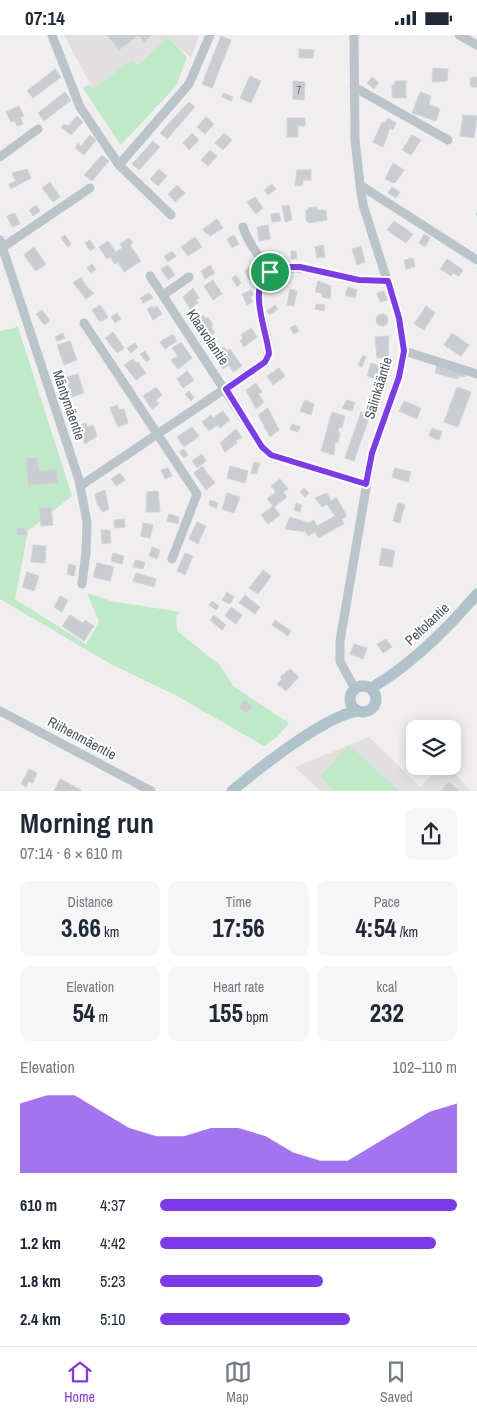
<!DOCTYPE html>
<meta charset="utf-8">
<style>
:root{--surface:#fff;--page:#f6f6f7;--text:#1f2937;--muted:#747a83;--line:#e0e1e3;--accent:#7c3aed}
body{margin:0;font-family:"Archivo Narrow",sans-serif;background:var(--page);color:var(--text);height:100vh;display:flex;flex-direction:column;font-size:19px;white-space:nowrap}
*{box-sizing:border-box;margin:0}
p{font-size:16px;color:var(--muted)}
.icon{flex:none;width:28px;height:28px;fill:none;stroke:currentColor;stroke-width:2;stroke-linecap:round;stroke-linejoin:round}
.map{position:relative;height:756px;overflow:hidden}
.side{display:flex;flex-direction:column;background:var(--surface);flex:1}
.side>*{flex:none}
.tools{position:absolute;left:406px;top:685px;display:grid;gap:10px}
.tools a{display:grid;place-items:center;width:55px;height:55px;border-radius:10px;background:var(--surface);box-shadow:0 2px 12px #0003;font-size:25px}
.pin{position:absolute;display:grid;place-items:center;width:42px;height:42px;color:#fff;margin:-21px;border:2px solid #fff;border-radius:50%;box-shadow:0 1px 5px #0007}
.round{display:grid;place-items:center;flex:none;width:52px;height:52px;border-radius:10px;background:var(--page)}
.overview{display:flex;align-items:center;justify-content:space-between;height:85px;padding:0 20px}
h1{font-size:28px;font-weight:800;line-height:38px}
.metrics{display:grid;grid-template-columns:repeat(3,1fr);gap:8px;height:85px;padding:5px 20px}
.metrics div{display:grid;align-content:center;border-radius:10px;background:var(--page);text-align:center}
.metrics b{font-size:25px;font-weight:800}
.metrics small{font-size:14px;font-weight:400}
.metrics p{font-size:14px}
.chart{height:140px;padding:10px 20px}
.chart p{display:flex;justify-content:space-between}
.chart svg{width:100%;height:90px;margin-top:5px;fill:var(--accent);opacity:.7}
ul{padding:0 20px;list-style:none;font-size:16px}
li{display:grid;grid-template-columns:80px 60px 1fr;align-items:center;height:38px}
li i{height:12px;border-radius:6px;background:var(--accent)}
.status{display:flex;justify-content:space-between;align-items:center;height:35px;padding:0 25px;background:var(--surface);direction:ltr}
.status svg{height:14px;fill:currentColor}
.menu{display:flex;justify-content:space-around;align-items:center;height:70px;border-top:1px solid var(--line);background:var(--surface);font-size:14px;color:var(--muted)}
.menu a{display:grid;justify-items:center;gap:2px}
.menu .selected{color:var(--accent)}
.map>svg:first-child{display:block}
</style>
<div class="status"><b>07:14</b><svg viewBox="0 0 49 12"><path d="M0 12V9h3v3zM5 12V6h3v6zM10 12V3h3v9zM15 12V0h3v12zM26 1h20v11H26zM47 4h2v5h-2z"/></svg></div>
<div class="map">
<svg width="477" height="756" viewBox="0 0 477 756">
<rect width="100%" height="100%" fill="#f0eeee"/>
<!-- education -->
<g fill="#e1dfdf">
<polygon points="64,0 199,0 191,23 168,2 136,30 131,25 93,54"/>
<polygon points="369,702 420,752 442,731 447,731 471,756 320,756 295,732"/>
</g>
<!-- green -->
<g fill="#c0e9c8">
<polygon points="168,2 187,22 176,51 121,110 83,53 89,49 93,54 131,25 137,30"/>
<polygon points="18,292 72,461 28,496 15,564 86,609 99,587 87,558 111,566 181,577 176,581 177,596 221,631 232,650 289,688 277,702 264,711 179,662 109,628 0,564 0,296"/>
<polygon points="349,710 399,756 335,756 320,742"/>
</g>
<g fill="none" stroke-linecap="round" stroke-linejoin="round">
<!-- stream -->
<polyline stroke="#92e0e2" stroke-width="2" points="477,178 477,180"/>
</g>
<!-- building -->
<g fill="#c9ccd0" stroke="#d2d5d8">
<polygon points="107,0 138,0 119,15"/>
<polygon points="138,0 152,0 144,7"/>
<polygon points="221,1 231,5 212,53 202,49"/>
<polygon points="299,14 314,15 313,23 299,23"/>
<polygon points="433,33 448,34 447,46 432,47"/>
<polygon points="55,34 61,42 33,63 27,56"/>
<polygon points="250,41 261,46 251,68 240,63"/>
<polygon points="372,42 379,48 374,54 367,48"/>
<polygon points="477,42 477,52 471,52 470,43"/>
<polygon points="293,46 305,47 304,65 293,64"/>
<polygon points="395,46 406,46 406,63 392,63 392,50 395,50"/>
<polygon points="65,57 71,65 44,86 38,78"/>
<polygon points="420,57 431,61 429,69 440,74 436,86 412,78"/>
<polygon points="223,58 233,62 231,66 222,62"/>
<polygon points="189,67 195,72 167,104 160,98"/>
<polygon points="19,71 24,81 20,83 23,89 17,91 15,86 11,87 6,77"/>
<polygon points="463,80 477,81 474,103 460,101"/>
<polygon points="77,81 83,87 71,100 61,92 64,89 68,91"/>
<polygon points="206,82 214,89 205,99 197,92"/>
<polygon points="287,83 305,83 305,91 298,91 298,102 287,102"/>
<polygon points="388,83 396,88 393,95 390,93 383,112 373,107 382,87 385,88"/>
<polygon points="192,98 199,105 189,115 183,108"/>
<polygon points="224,98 232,105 223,115 215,108"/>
<polygon points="90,100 96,105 84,120 75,113 78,108 81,111"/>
<polygon points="412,100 421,105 411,120 402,115"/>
<polygon points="153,106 160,112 139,135 132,129"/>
<polygon points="210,115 217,121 208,131 201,125"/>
<polygon points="102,120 109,126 92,146 84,140"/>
<polygon points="393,128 404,135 396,147 393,148 385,144"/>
<polygon points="27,134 31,143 11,154 9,149 16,146 12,138"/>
<polygon points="159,134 167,141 158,151 150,144"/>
<polygon points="297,135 311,135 311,145 303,145 303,150 295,151"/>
<polygon points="50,147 60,162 53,167 42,153"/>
<polygon points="272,149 276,154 268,160 264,155"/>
<polygon points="177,150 185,158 175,167 168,159"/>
<polygon points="392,152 400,157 396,163 388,158"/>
<polygon points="255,162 263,173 256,179 247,167"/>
<polygon points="36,170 40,176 33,181 29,175"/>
<polygon points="289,170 292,185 285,187 282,171"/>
<polygon points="317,172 317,175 326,175 327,185 309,188 306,186 306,175 308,175 308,173"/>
<polygon points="15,178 20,189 12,192 7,181"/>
<polygon points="279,178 281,186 272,187 271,179"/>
<polygon points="217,184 223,193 210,201 208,198 206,199 203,194"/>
<polygon points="394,186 413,199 406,208 387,195"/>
<polygon points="268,190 270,204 259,206 257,192"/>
<polygon points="424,199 430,203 425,212 419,208"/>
<polygon points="65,200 71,209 68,212 61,203"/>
<polygon points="234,200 239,209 232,213 227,204"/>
<polygon points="195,202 202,212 188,221 181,212"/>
<polygon points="129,203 133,208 130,210 141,226 124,237 118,227 115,229 110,222 107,224 99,212 108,206 116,217 122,213 120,209"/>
<polygon points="90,205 95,213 90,216 85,208"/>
<polygon points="323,210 325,222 317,223 315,212"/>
<polygon points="361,211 365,227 357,230 352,214"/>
<polygon points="34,212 46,229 36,236 24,220"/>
<polygon points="172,216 176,221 168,227 164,221"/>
<polygon points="291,216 296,216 297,224 291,224"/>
<polygon points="413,223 415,232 406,234 404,225"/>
<polygon points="447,224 463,235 459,241 453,238 451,241 440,234"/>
<polygon points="92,229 96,234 91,238 87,233"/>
<polygon points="168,230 175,240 168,245 161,234"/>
<polygon points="210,230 215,238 205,244 201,236"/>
<polygon points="252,230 258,237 249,245 245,236"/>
<polygon points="236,240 241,248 237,252 232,243"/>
<polygon points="277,241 283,249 275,255 269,248"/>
<polygon points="81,242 86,251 94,258 86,264 73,248"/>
<polygon points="213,245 222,259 213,265 204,251"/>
<polygon points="318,246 331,251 330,264 322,262 322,258 315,257"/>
<polygon points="348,252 357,255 355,263 345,260"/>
<polygon points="193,253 199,263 196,265 198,268 190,274 183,262"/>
<polygon points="290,254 297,256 294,271 287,270"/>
<polygon points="251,255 254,260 250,262 253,267 247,270 242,259"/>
<polygon points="384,256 387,265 380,267 377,258"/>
<polygon points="149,258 153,263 143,268 140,263"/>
<polygon points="316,269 325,270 324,276 315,274"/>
<polygon points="100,270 108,282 100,287 92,275"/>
<polygon points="275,270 278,274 269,280 267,276"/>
<polygon points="152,271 153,273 157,271 162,279 153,285 147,274"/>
<polygon points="426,271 435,278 424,295 414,289"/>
<polygon points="42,275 50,286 44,290 36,279"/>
<polygon points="117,278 121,284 115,288 111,282"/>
<circle cx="382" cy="285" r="6"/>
<polygon points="203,280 206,284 208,282 213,290 211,292 215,298 206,305 202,298 199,299 194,286"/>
<polygon points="295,290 299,296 294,299 290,293"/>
<polygon points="251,293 257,302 244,312 240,306 243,303 241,300"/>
<polygon points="113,297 124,313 117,318 105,303"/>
<polygon points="63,298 65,303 57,306 55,302"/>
<polygon points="452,298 469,310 461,321 444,310"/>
<polygon points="173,299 177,306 165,314 160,307"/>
<polygon points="389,301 388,322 377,323 375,302"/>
<polygon points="70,306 77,325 64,330 57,310"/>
<polygon points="181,307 192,323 178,334 171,325 178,321 172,313"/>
<polygon points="135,308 138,312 131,318 127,313"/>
<polygon points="224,312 227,316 230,314 242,331 233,337 229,330 223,334 216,323 219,321 216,318"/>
<polygon points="145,316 150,324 146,327 140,319"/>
<polygon points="363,320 366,322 362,332 358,330"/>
<polygon points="133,324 136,328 138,327 146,338 136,345 124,330"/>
<polygon points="371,328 382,332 378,345 367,341"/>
<polygon points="437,329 466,338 465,342 459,341 458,344 435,338"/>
<polygon points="279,333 285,341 273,350 267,341"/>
<polygon points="187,336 194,345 183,353 177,344"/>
<polygon points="78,339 84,358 72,362 66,342"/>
<polygon points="256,348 262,357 258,359 264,367 256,374 246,355"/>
<polygon points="156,352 162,360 156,365 159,369 152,374 143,361"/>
<polygon points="457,352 471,357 458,392 444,387"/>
<polygon points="189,356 194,363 191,366 185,359"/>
<polygon points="305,365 314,369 311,380 300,376"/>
<polygon points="347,365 355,368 352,376 342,373"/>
<polygon points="404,366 421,373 417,384 399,376"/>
<polygon points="117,370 119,375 124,374 128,388 118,392 110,373"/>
<polygon points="268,373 279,395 270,402 258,380"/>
<polygon points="223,376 230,385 220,393 218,390 209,396 202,387 211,380 213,383"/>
<polygon points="332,377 345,381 342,393 339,392 338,397 340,398 338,408 335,407 334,420 321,416"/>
<polygon points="361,377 370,380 354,426 345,423"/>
<polygon points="86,388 87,392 93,390 97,401 85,409 80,395 82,394 80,390"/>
<polygon points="292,389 300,392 298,397 290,394"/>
<polygon points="192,392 199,401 184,412 177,402"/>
<polygon points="432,393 442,397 439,405 429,401"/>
<polygon points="236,394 242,402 236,406 237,408 225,417 220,408"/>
<polygon points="184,414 188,420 184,423 179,417"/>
<polygon points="202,419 206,426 197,433 192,426"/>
<polygon points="37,422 39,436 57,434 58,448 28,450 26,423"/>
<polygon points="254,427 260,428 256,439 251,438"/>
<polygon points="202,431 215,448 206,455 194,438"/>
<polygon points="230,431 248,436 245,448 227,443"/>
<polygon points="168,433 172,441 165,444 161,435"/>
<polygon points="395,433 411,437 408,447 392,442"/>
<polygon points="120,438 125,445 116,451 111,444"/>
<polygon points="280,444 288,454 283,457 287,462 274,472 280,480 268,489 261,480 273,471 267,464 276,457 271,451"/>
<polygon points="304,453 309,458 305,462 300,457"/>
<polygon points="105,455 109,474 103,477 97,469 95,459"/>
<polygon points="158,456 160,477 146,477 147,457"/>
<polygon points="227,458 240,462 234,478 222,474"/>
<polygon points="327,458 331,466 336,462 347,481 342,484 344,489 318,503 315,497 308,501 306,497 285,494 290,482 309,488 314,485 317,491 335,481 327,469 322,472 315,463"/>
<polygon points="210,465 218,468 216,473 209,470"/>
<polygon points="296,468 302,470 300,477 294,475"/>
<polygon points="398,468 405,470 400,488 393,486"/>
<polygon points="51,472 53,490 41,491 39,473"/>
<polygon points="169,479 179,482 178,489 167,486"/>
<polygon points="124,484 125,492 115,493 114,485"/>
<polygon points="197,487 206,491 198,509 189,504"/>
<polygon points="143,488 153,490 150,503 141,501"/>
<polygon points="17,493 26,493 27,500 17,500"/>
<polygon points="101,495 110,495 111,508 102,509"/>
<polygon points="33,510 46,511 45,528 31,527"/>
<polygon points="152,512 160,515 157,524 149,521"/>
<polygon points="382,513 395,516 392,532 379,530"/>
<polygon points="113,518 124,521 122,529 111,526"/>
<polygon points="185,518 193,521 185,540 177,536"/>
<polygon points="135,525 145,527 143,534 133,532"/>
<polygon points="97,528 114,532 110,546 93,542"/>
<polygon points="69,529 76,531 74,541 67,539"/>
<polygon points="263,535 271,541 258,559 249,553"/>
<polygon points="27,537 39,541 34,556 22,552"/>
<polygon points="136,538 156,544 154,552 133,546"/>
<polygon points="227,557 234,562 230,569 222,565"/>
<polygon points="245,560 260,572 255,579 239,568"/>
<polygon points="60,561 68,565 62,577 54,572"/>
<polygon points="212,566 219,571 216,575 209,570"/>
<polygon points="231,572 242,580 236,589 225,581"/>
<polygon points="70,580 83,588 85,585 94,591 84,606 62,591"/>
<polygon points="214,580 226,590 222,595 210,585"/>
<polygon points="275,585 291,596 288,601 272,590"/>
<polygon points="386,604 392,612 383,618 377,609"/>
<polygon points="354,609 367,613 363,624 350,619"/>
<polygon points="290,634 299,642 286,656 277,649 282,644 280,642"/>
<polygon points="244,665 252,671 247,678 239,672"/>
<polygon points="29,734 37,738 33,748 29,746 26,752 21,749"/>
<polygon points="60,744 81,755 81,756 54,756"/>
<polygon points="449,747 459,756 441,756"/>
</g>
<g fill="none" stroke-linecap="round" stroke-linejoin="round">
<!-- minor -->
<g stroke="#bac4c9" stroke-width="9">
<polyline points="52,0 80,72 119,130 171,180"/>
<polyline points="354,0 355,105 360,150 363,170 399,283 404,316 399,341 372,418 340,606 340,626 355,654"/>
<polyline points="459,0 477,10"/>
<polyline points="354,52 448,105"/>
<polyline points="0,122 38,94"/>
<polyline points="119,130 189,49 210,0"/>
<polyline points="360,150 477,225"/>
<polyline points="0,205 79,445 87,487 86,517 82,549"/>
<polyline points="3,212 90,153"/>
<path d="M270,237C303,226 327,241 360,245C369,246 378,246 388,246"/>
<polyline points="150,241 262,412 271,420 366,449"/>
<polyline points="163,260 189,242"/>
<polyline points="84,288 197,459 172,524"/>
<polyline points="404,316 477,339"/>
<path d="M80,451L265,327C279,303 241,261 270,237C260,222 249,210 243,192"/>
<polyline points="0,676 151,756"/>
</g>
<!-- major -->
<g stroke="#b0c2ca" stroke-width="11">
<circle cx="363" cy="664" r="13"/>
<path d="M371,653C411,630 447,594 477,559"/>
<path d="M232,756C258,734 326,680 358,676"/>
</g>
</g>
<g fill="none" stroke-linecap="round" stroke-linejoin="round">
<defs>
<path id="route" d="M285,232H300L359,245L388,246L399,283L404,316L399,342L372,418L366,449L271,420L262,412L226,354L265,327L269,319C268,299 246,251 270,237C275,235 281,234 285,232Z"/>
</defs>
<!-- route casing -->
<use href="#route" stroke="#fff" stroke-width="10"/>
<!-- route -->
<use href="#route" stroke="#7c3aed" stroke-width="6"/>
</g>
<g text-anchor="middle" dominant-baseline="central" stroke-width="4" stroke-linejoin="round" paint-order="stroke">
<!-- number labels -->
<g font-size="11" fill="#687277">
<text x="299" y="55">7</text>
</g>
<!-- street labels -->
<g font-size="14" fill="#485459" stroke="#fff">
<text transform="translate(208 302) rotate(56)">Klaavolantie</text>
<text transform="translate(378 353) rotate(-73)">Sälinkääntie</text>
<text transform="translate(69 370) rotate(71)">Mäntymäentie</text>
<text transform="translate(427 589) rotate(-43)">Peltolantie</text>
<text transform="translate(82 703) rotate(28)">Riihenmäentie</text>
</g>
</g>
</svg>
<div class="tools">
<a><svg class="icon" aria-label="layers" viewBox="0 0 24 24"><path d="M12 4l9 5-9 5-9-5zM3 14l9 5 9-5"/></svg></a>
</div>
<div class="pin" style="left:270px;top:237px;background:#1e9e55"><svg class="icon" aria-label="arrive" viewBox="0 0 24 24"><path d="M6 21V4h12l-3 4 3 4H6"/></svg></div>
</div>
<section class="side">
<div class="overview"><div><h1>Morning run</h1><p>07:14 · 6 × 610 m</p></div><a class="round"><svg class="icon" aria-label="share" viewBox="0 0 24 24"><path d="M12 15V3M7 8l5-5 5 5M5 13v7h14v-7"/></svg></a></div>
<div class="metrics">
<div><p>Distance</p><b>3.66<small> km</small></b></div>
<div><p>Time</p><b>17:56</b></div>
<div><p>Pace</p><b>4:54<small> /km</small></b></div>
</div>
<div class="metrics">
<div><p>Elevation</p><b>54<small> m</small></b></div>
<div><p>Heart rate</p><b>155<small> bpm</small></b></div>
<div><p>kcal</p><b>232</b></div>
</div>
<div class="chart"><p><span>Elevation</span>102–110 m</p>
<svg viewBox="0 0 160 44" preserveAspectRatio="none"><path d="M0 44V10L10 6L20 6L30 14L40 22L50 26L60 26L70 22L80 22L90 26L100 34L110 38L120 38L130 30L140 22L150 14L160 10V44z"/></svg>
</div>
<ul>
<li><b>610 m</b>4:37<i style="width:100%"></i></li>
<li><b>1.2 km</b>4:42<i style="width:93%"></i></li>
<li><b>1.8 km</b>5:23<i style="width:55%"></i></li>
<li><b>2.4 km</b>5:10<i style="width:64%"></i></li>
</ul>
</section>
<nav class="menu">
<a class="selected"><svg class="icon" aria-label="home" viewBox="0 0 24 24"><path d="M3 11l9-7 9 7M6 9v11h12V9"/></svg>Home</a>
<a><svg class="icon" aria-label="map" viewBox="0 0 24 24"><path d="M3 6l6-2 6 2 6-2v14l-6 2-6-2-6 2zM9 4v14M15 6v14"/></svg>Map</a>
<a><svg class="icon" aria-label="saved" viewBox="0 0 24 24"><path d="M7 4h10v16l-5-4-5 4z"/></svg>Saved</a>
</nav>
